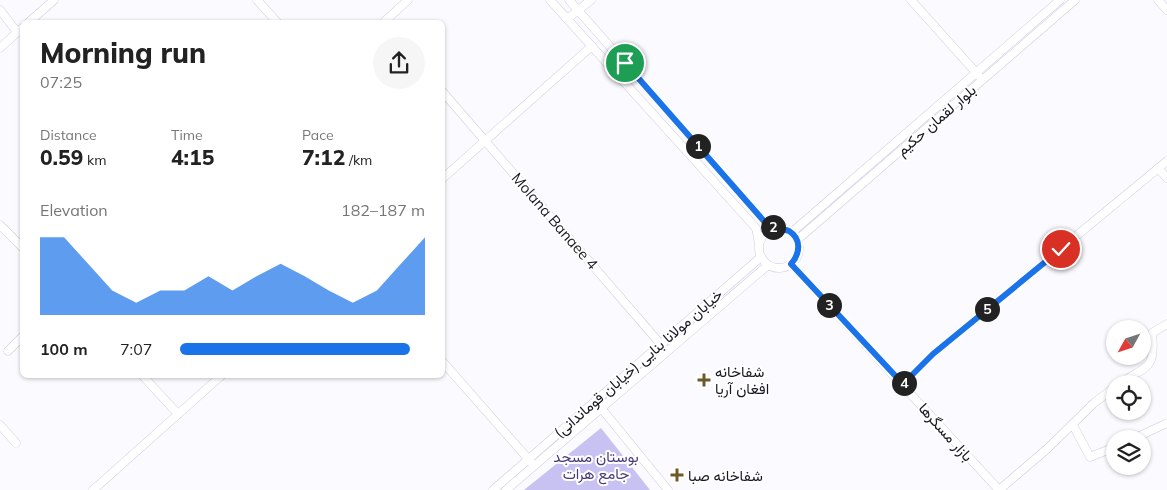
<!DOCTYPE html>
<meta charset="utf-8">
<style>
:root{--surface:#fff;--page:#f6f6f6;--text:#222;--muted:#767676;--accent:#1a73e8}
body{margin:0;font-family:Mulish,Vazirmatn,sans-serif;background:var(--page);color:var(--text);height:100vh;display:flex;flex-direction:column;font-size:19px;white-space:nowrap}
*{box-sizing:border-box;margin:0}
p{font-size:16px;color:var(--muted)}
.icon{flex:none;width:28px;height:28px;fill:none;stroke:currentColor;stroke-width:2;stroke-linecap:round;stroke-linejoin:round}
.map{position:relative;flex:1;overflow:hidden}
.drawer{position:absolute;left:20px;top:20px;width:425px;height:358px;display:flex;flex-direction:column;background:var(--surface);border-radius:8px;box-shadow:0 1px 4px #0004}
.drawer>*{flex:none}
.needle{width:32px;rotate:230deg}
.tools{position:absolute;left:1106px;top:320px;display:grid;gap:10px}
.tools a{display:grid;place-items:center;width:45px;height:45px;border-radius:50%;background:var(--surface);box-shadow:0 1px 4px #0004;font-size:25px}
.pin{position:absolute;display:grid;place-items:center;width:42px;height:42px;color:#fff;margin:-21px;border:2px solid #fff;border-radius:50%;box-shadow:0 1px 5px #0007}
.km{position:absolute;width:25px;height:25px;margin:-12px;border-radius:50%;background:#222;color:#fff;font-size:14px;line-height:25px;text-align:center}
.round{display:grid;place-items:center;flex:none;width:52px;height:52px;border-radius:26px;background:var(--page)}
.overview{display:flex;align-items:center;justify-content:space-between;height:85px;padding:0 20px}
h1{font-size:28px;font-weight:800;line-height:38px}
.metrics{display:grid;grid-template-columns:repeat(3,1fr);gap:8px;height:85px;padding:5px 20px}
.metrics div{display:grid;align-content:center}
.metrics b{font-size:21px;font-weight:800}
.metrics small{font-size:14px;font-weight:400}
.metrics p{font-size:14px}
.chart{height:140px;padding:10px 20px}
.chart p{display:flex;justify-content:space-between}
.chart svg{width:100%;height:90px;margin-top:5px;fill:var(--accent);opacity:.7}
ul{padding:0 20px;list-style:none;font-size:16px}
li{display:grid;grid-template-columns:80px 60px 1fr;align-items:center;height:38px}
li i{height:12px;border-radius:6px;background:var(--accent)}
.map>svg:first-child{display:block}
</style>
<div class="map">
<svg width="1167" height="490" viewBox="0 0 1167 490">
<rect width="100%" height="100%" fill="#fafaff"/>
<!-- green -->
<polygon fill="#c8c2f3" points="601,428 650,490 524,490"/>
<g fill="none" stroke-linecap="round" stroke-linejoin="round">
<defs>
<g id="minor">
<polyline points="257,0 277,22"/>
<polyline points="550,0 756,228 759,244"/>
<polyline points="569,0 763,220 776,229"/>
<polyline points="911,0 980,77"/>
<polyline points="1158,0 1167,10"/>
<polyline points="0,10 17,32"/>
<polyline points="567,19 591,0"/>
<polyline points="29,22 54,0"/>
<polyline points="384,22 408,0"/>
<polyline points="0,48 22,28"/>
<polyline points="442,91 664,348"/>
<polyline points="1158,168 1167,178"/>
<polyline points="442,179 592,46"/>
<polyline points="0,225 22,247"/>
<circle cx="779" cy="248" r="20"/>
<polyline points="791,233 1060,0"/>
<polyline points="797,240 1075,0"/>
<polyline points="791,264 999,490"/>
<polyline points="8,351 22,337"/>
<polyline points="442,361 530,461"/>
<polyline points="142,375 178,414"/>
<polyline points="903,384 933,354 1167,161"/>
<path d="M1120,384C1145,365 1156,372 1152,333L1167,324"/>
<polyline points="601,408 668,490"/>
<polyline points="0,425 16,443"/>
<polyline points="1073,425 1090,457 1115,447"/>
<polyline points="1133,439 1165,424"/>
<polyline points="93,490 222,375"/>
<polyline points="493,490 761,257"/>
<polyline points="506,490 768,265"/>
<polyline points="999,490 1047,449 1094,403 1115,387"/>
</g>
</defs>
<!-- minor casing -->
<use href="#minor" stroke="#cdcbe1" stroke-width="9"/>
<!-- minor -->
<use href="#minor" stroke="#fff" stroke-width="8"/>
</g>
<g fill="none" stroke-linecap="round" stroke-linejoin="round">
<defs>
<path id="route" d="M625,63L763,220C767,223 772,228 777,229C782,230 785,229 789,231C802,239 800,254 791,264L903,384L933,354L1061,249"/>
</defs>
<!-- route casing -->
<use href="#route" stroke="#fff" stroke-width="10"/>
<!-- route -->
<use href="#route" stroke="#1a73e8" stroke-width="6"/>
</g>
<!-- markers -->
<g fill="#6e5a29" stroke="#fff" stroke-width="2">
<path d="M701.5 372.5h5v5h5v5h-5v5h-5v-5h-5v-5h5z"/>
<path d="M674.5 467.5h5v5h5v5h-5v5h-5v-5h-5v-5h5z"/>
</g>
<g text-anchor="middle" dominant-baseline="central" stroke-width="4" stroke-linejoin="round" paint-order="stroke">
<!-- street labels -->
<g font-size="15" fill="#1a1921" stroke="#fff">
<text transform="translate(936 120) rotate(-41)">بلوار لقمان حکیم</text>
<text transform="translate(555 221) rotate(49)">Molana Banaee 4</text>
<text transform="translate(638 363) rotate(-41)">خیابان مولانا بنایی (خیابان قوماندانی)</text>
<text transform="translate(946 432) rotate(48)">بازار مسگرها</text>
</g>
<!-- poi labels -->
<g font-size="15" fill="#1a1921" stroke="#fff" text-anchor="start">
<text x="715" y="371">شفاخانه<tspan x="715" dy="17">افغان آریا</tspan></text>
<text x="688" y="475">شفاخانه صبا</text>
</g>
<!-- park labels -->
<g font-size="15" fill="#483b7a" stroke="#fff">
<text x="596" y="456">بوستان مسجد<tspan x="596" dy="17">جامع هرات</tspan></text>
</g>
</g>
</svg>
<div class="tools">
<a><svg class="needle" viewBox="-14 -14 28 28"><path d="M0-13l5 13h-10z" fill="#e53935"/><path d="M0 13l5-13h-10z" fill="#767676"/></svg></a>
<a><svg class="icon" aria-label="locate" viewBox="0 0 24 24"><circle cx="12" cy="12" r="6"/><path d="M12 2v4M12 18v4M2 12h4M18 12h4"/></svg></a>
<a><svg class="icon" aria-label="layers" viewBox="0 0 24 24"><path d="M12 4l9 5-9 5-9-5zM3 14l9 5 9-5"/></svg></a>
</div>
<div class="pin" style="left:625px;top:63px;background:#1e9e55"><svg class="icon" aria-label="arrive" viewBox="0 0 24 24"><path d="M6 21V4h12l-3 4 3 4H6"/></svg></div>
<div class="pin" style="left:1061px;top:249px;background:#d93025"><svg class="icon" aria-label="check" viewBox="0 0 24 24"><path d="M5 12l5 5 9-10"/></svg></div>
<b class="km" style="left:698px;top:146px">1</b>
<b class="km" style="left:773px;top:227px">2</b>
<b class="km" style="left:829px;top:305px">3</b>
<b class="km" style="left:904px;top:383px">4</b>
<b class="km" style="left:987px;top:309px">5</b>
<section class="drawer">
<div class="overview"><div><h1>Morning run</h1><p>07:25</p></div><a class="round"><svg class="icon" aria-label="share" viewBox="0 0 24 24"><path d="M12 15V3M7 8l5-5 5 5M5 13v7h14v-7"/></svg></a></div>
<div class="metrics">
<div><p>Distance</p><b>0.59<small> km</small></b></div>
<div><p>Time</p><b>4:15</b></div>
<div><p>Pace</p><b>7:12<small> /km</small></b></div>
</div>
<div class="chart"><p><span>Elevation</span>182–187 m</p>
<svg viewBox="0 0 160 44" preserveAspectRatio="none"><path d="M0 44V6L10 6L20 19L30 32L40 38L50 32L60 32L70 25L80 32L90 25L100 19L110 25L120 32L130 38L140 32L150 19L160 6V44z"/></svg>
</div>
<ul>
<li><b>100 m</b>7:07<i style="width:94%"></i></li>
</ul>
</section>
</div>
